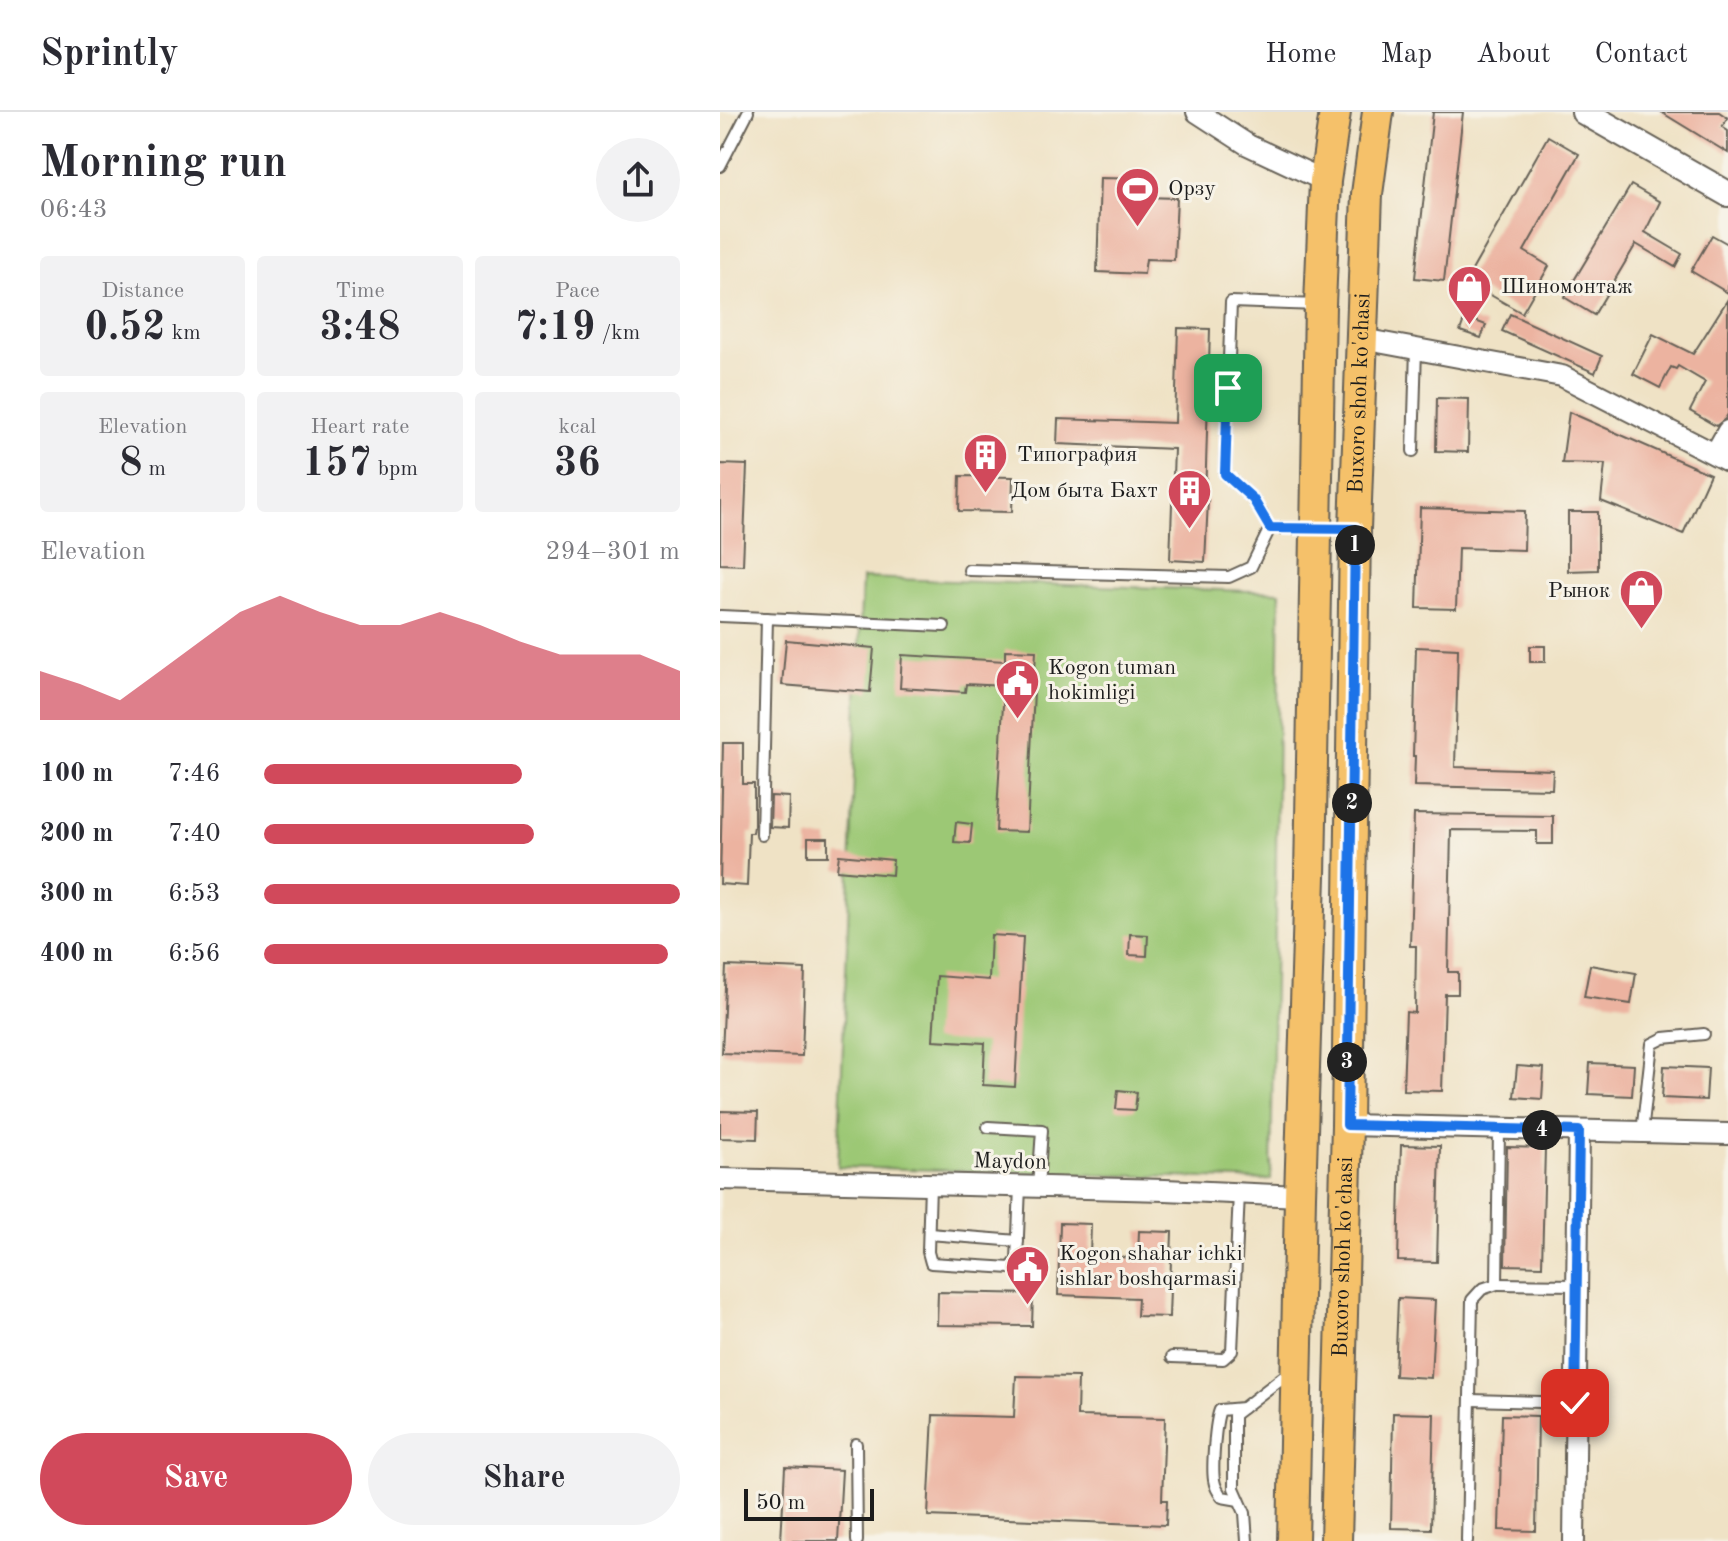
<!DOCTYPE html>
<meta charset="utf-8">
<style>
:root{--surface:#fff;--page:#f2f2f3;--text:#2b2b33;--muted:#7c7c81;--line:#e1e1e2;--accent:#d1495b}
body{margin:0;font-family:"Old Standard TT",serif;background:var(--page);color:var(--text);height:100vh;display:flex;flex-direction:column;font-size:30px;white-space:nowrap}
*{box-sizing:border-box;margin:0}
p{font-size:26px;color:var(--muted)}
.icon{flex:none;width:44px;height:44px;fill:none;stroke:currentColor;stroke-width:2;stroke-linecap:round;stroke-linejoin:round}
.map{position:relative;flex:1;overflow:hidden}
.drawer{display:flex;flex-direction:column;background:var(--surface);width:720px}
.drawer>*{flex:none}
.scale{position:absolute;left:24px;bottom:20px;width:130px;box-sizing:border-box;padding-left:8px;border:4px solid #1c1c1c;border-top:0;font-size:22px;line-height:28px;white-space:nowrap;color:#1c1c1c;-webkit-text-stroke:6px #f7f3e8;paint-order:stroke}
.pin{position:absolute;display:grid;place-items:center;width:68px;height:68px;color:#fff;margin:-34px;border-radius:16px;box-shadow:0 4px 12px #0006}
.km{position:absolute;width:40px;height:40px;margin:-20px;border-radius:50%;background:#222;color:#fff;font-size:22px;line-height:40px;text-align:center}
.round{display:grid;place-items:center;flex:none;width:84px;height:84px;border-radius:42px;background:var(--page)}
.summary{display:flex;align-items:center;justify-content:space-between;height:136px;padding:0 40px}
h1{font-size:44px;font-weight:800;line-height:60px}
.metrics{display:grid;grid-template-columns:repeat(3,1fr);gap:12px;height:136px;padding:8px 40px}
.metrics div{display:grid;align-content:center;border-radius:8px;background:var(--page);text-align:center}
.metrics b{font-size:40px;font-weight:800}
.metrics small{font-size:22px;font-weight:400}
.metrics p{font-size:22px}
.chart{height:224px;padding:16px 40px}
.chart p{display:flex;justify-content:space-between}
.chart svg{width:100%;height:144px;margin-top:8px;fill:var(--accent);opacity:.7}
.button{display:flex;gap:16px;margin-top:auto;padding:16px 40px}
.button a{flex:1;height:92px;border-radius:48px;background:var(--accent);color:#fff;font-size:32px;font-weight:800;line-height:92px;text-align:center}
.button a+a{background:var(--page);color:var(--text)}
ul{padding:0 40px;list-style:none;font-size:26px}
li{display:grid;grid-template-columns:128px 96px 1fr;align-items:center;height:60px}
li i{height:20px;border-radius:10px;background:var(--accent)}
header{display:flex;align-items:center;gap:48px;box-sizing:border-box;height:112px;padding:0 40px;background:var(--surface);border-bottom:2px solid var(--line)}
header strong{font-size:38px}
nav{display:flex;gap:44px;margin-inline-start:auto;font-size:28px}
main{display:flex;flex:1;min-height:0}
.map>svg:first-child{display:block}
</style>
<header>
<strong>Sprintly</strong>
<nav><a>Home</a><a>Map</a><a>About</a><a>Contact</a></nav>
</header>
<main>
<section class="drawer">
<div class="summary"><div><h1>Morning run</h1><p>06:43</p></div><a class="round"><svg class="icon" aria-label="share" viewBox="0 0 24 24"><path d="M12 15V3M7 8l5-5 5 5M5 13v7h14v-7"/></svg></a></div>
<div class="metrics">
<div><p>Distance</p><b>0.52<small> km</small></b></div>
<div><p>Time</p><b>3:48</b></div>
<div><p>Pace</p><b>7:19<small> /km</small></b></div>
</div>
<div class="metrics">
<div><p>Elevation</p><b>8<small> m</small></b></div>
<div><p>Heart rate</p><b>157<small> bpm</small></b></div>
<div><p>kcal</p><b>36</b></div>
</div>
<div class="chart"><p><span>Elevation</span>294–301 m</p>
<svg viewBox="0 0 160 44" preserveAspectRatio="none"><path d="M0 44V29L10 33L20 38L30 29L40 20L50 11L60 6L70 11L80 15L90 15L100 11L110 15L120 20L130 24L140 24L150 24L160 29V44z"/></svg>
</div>
<ul>
<li><b>100 m</b>7:46<i style="width:62%"></i></li>
<li><b>200 m</b>7:40<i style="width:65%"></i></li>
<li><b>300 m</b>6:53<i style="width:100%"></i></li>
<li><b>400 m</b>6:56<i style="width:97%"></i></li>
</ul>
<div class="button"><a>Save</a><a>Share</a></div>
</section>
<div class="map">
<svg width="1008" height="1429" viewBox="0 0 1008 1429">
<rect width="100%" height="100%" fill="#f7f3e8"/>
<filter id="ink" filterUnits="userSpaceOnUse"><feTurbulence type="fractalNoise" baseFrequency=".0125" numOctaves="2"/><feDisplacementMap in="SourceGraphic" scale="16" xChannelSelector="R" yChannelSelector="G"/><feConvolveMatrix kernelMatrix="1 2 1 2 8 2 1 2 1" color-interpolation-filters="sRGB"/></filter>
<filter id="wash" filterUnits="userSpaceOnUse"><feTurbulence type="fractalNoise" baseFrequency=".006" numOctaves="4" result="noise"/><feDisplacementMap in="SourceGraphic" scale="32" xChannelSelector="R" yChannelSelector="G"/><feGaussianBlur stdDeviation="1.8" result="paint"/><feColorMatrix in="noise" values="0 0 0 0 0 0 0 0 0 0 0 0 0 0 0 0 0 1.4 0 .05"/><feComposite in="paint" operator="in"/></filter>
<g filter="url(#wash)">
<rect width="100%" height="100%" fill="#efe2c5"/>
<!-- green -->
<polygon fill="#9cc875" stroke="#5c7248" stroke-width="2" points="142,466 560,480 551,1068 118,1055"/>
<g id="blocks">
<!-- building -->
<g fill="#ecb3a0">
<polygon points="713,0 743,0 724,169 695,166"/>
<polygon points="941,0 999,0 1008,6 1002,15 1008,19 1008,41"/>
<polygon points="828,24 859,42 804,139 829,154 802,201 746,169"/>
<polygon points="380,66 426,67 426,85 457,86 454,148 426,147 424,162 377,160"/>
<polygon points="911,73 940,90 925,120 962,142 955,155 916,132 874,203 844,185"/>
<polygon points="992,123 1008,132 1008,181 971,159"/>
<polygon points="1008,187 1008,302 1005,307 996,314 970,299 985,270 958,254 956,257 951,255 940,276 913,262 933,222 973,242"/>
<polygon points="790,202 882,244 875,261 782,219"/>
<polygon points="745,205 766,213 761,226 740,219"/>
<polygon points="458,216 490,217 485,388 488,388 485,450 450,448 454,337 337,332 338,307 455,311"/>
<polygon points="717,286 749,287 748,340 716,339"/>
<polygon points="849,300 990,362 963,422 881,389 885,352 842,351"/>
<polygon points="0,352 27,353 23,453 0,452"/>
<polygon points="240,364 293,365 292,400 239,399"/>
<polygon points="700,396 805,399 804,438 738,436 736,497 697,496"/>
<polygon points="848,400 878,400 878,458 848,459"/>
<polygon points="66,528 154,536 150,580 62,573"/>
<rect x="810" y="534" width="15" height="16"/>
<polygon points="696,535 738,537 735,655 833,658 832,677 694,674 695,644 693,644"/>
<polygon points="285,538 316,539 307,720 276,719 284,574 246,572 245,580 180,576 182,543 285,549"/>
<polygon points="3,631 23,631 23,672 34,672 34,714 33,721 29,721 27,774 0,772"/>
<polygon points="51,684 69,685 68,716 50,715"/>
<polygon points="694,702 833,704 833,732 817,732 817,719 731,718 728,860 738,860 738,882 725,882 722,979 683,978 686,900 695,901 696,834 690,834"/>
<polygon points="236,710 252,712 250,731 234,730"/>
<rect x="88" y="726" width="20" height="18"/>
<polygon points="119,743 173,748 172,763 117,758"/>
<polygon points="410,822 428,823 427,844 409,843"/>
<polygon points="271,823 303,825 295,975 263,973 265,931 213,928 217,864 269,868"/>
<polygon points="870,853 916,861 911,892 864,885"/>
<polygon points="6,854 85,857 82,944 2,941"/>
<polygon points="870,951 914,953 912,984 868,982"/>
<polygon points="797,954 824,956 822,987 794,985"/>
<polygon points="944,954 988,956 986,988 942,986"/>
<polygon points="398,978 417,980 415,998 396,997"/>
<polygon points="0,999 38,1000 37,1027 0,1026"/>
<polygon points="681,1033 720,1034 717,1150 678,1149"/>
<polygon points="787,1035 825,1036 822,1154 785,1153"/>
<polygon points="340,1111 371,1112 370,1144 418,1146 419,1119 452,1120 449,1205 417,1204 418,1186 338,1183"/>
<polygon points="218,1180 313,1182 312,1214 217,1213"/>
<polygon points="678,1186 715,1188 711,1266 675,1264"/>
<polygon points="296,1264 358,1265 357,1304 445,1306 442,1388 447,1388 446,1413 208,1404 213,1303 294,1305"/>
<polygon points="673,1301 714,1302 711,1417 671,1416"/>
<polygon points="782,1303 818,1304 816,1419 779,1418"/>
<polygon points="65,1355 122,1358 118,1429 61,1429"/>
</g>
</g>
</g>
<g filter="url(#ink)">
<use href="#blocks" fill-opacity="0" stroke="#666157" stroke-width="2"/>
<g fill="none" stroke-linecap="round" stroke-linejoin="round">
<defs>
<g id="service">
<polyline points="0,54 28,0"/>
<polyline points="693,339 696,236"/>
<polyline points="550,416 593,416"/>
<polyline points="249,458 509,465 531,455 550,416 533,387 505,362 511,190 598,193"/>
<polyline points="0,504 224,514"/>
<polyline points="42,723 47,506"/>
<polyline points="268,1015 322,1018 318,1075"/>
<polyline points="922,1021 932,932 944,926 984,922"/>
<polyline points="210,1072 208,1140 211,1151 291,1156 297,1148 300,1074"/>
<polyline points="209,1122 298,1129"/>
<polyline points="777,1172 857,1173"/>
<polyline points="452,1245 503,1247 512,1239 519,1081"/>
<polyline points="751,1288 855,1291"/>
<polyline points="136,1332 137,1429"/>
<path d="M519,1388L502,1385C498,1380 495,1375 494,1368C492,1355 495,1310 500,1298L523,1296"/>
<polyline points="527,1429 525,1401 514,1376 514,1303 571,1259"/>
<polyline points="747,1429 752,1188 762,1177 777,1172 779,1017"/>
</g>
<g id="minor">
<polyline points="477,0 528,33 605,69"/>
<polyline points="642,227 842,264 1008,349"/>
<polyline points="995,342 1008,319"/>
<polyline points="627,1013 1008,1022"/>
<polyline points="0,1067 445,1078 580,1084"/>
<polyline points="854,1429 859,1019"/>
</g>
<polyline id="tertiary" points="864,0 1008,82"/>
<g id="primary">
<polyline points="573,1429 580,1084 590,764 600,193 605,69 615,0"/>
<path id="s1" d="M616,1429L627,1013L635,417L647,82L658,0"/>
</g>
</defs>
<!-- service casing -->
<use href="#service" stroke="#666157" stroke-width="14"/>
<!-- minor casing -->
<use href="#minor" stroke="#666157" stroke-width="24"/>
<!-- tertiary casing -->
<use href="#tertiary" stroke="#666157" stroke-width="28"/>
<!-- primary casing -->
<use href="#primary" stroke="#666157" stroke-width="34"/>
<!-- service -->
<use href="#service" stroke="#fff" stroke-width="10"/>
<!-- minor -->
<use href="#minor" stroke="#fff" stroke-width="20"/>
<!-- tertiary -->
<use href="#tertiary" stroke="#fff" stroke-width="24"/>
<!-- primary -->
<use href="#primary" stroke="#f5c16b" stroke-width="30"/>
</g>
</g>
<g fill="none" stroke-linecap="round" stroke-linejoin="round" filter="url(#ink)">
<defs>
<polyline id="route" points="508,276 505,362 533,387 550,416 635,417 627,1013 859,1019 855,1291"/>
</defs>
<!-- route casing -->
<use href="#route" stroke="#fff" stroke-width="16"/>
<!-- route -->
<use href="#route" stroke="#1a73e8" stroke-width="10"/>
</g>
<!-- icons -->
<defs>
<symbol id="stadium-pin" viewBox="-11 -11 22 30"><path d="M0 17L-7.5 6A9.5 9.5 0 1 1 7.5 6Z" fill="#d1495b" stroke="#f7f3e8"/><path d="M0-5a6.5 5 0 1 0 0 10a6.5 5 0 1 0 0-10ZM-3.5-1.8h7v3.6h-7Z" fill="#fff"/></symbol>
<symbol id="shop-pin" viewBox="-11 -11 22 30"><path d="M0 17L-7.5 6A9.5 9.5 0 1 1 7.5 6Z" fill="#d1495b" stroke="#f7f3e8"/><path d="M-5-2.5h2.3a2.7 3.5 0 0 1 5.4 0H5L5.5 6h-11ZM-1.5-2.5h3a1.5 2.3 0 0 0-3 0Z" fill="#fff"/></symbol>
<symbol id="building-pin" viewBox="-11 -11 22 30"><path d="M0 17L-7.5 6A9.5 9.5 0 1 1 7.5 6Z" fill="#d1495b" stroke="#f7f3e8"/><path d="M-4-6H4V6H1V3H-1V6H-4ZM-2.5-4.3h1.7v1.8h-1.7ZM.8-4.3h1.7v1.8H.8ZM-2.5-1h1.7V.8h-1.7ZM.8-1h1.7V.8H.8Z" fill="#fff"/></symbol>
<symbol id="civic-pin" viewBox="-11 -11 22 30"><path d="M0 17L-7.5 6A9.5 9.5 0 1 1 7.5 6Z" fill="#d1495b" stroke="#f7f3e8"/><path d="M-.6-6.5H3V-4.5H.6V-3L4-1V1h2V6H-6V1h2V-1L-.6-3ZM-1.2 2.5V6h2.4V2.5Z" fill="#fff"/></symbol>
</defs>
<g fill-rule="evenodd">
<use href="#stadium-pin" x="392" y="52" width="51" height="69"/>
<use href="#shop-pin" x="724" y="150" width="51" height="69"/>
<use href="#building-pin" x="240" y="318" width="51" height="69"/>
<use href="#building-pin" x="444" y="354" width="51" height="69"/>
<use href="#shop-pin" x="896" y="454" width="51" height="69"/>
<use href="#civic-pin" x="272" y="544" width="51" height="69"/>
<use href="#civic-pin" x="282" y="1130" width="51" height="69"/>
</g>
<g text-anchor="middle" dominant-baseline="central" stroke-width="6" stroke-linejoin="round" paint-order="stroke">
<!-- poi labels -->
<g font-size="22" fill="#1c1c1c" stroke="#f7f3e8" text-anchor="start">
<text x="448" y="77">Орзу</text>
<text x="781" y="175">Шиномонтаж</text>
<text x="297" y="343">Типография</text>
<text x="438" y="379" text-anchor="end">Дом быта Бахт</text>
<text x="890" y="479" text-anchor="end">Рынок</text>
<text x="328" y="556">Kogon tuman<tspan x="328" dy="25">hokimligi</tspan></text>
<text x="339" y="1142">Kogon shahar ichki<tspan x="339" dy="25">ishlar boshqarmasi</tspan></text>
</g>
<!-- street labels -->
<g font-size="22" fill="#1c1c1c" stroke="#f7f3e8">
<text stroke="none"><textPath href="#s1" startOffset="1148">Buxoro shoh ko'chasi</textPath></text>
<text transform="translate(290 1050) rotate(1)">Maydon</text>
<text stroke="none"><textPath href="#s1" startOffset="284">Buxoro shoh ko'chasi</textPath></text>
</g>
</g>
</svg>
<div class="scale">50 m</div>
<div class="pin" style="left:508px;top:276px;background:#1e9e55"><svg class="icon" aria-label="arrive" viewBox="0 0 24 24"><path d="M6 21V4h12l-3 4 3 4H6"/></svg></div>
<div class="pin" style="left:855px;top:1291px;background:#d93025"><svg class="icon" aria-label="check" viewBox="0 0 24 24"><path d="M5 12l5 5 9-10"/></svg></div>
<b class="km" style="left:635px;top:433px">1</b>
<b class="km" style="left:632px;top:691px">2</b>
<b class="km" style="left:627px;top:950px">3</b>
<b class="km" style="left:822px;top:1018px">4</b>
</div>
</main>
